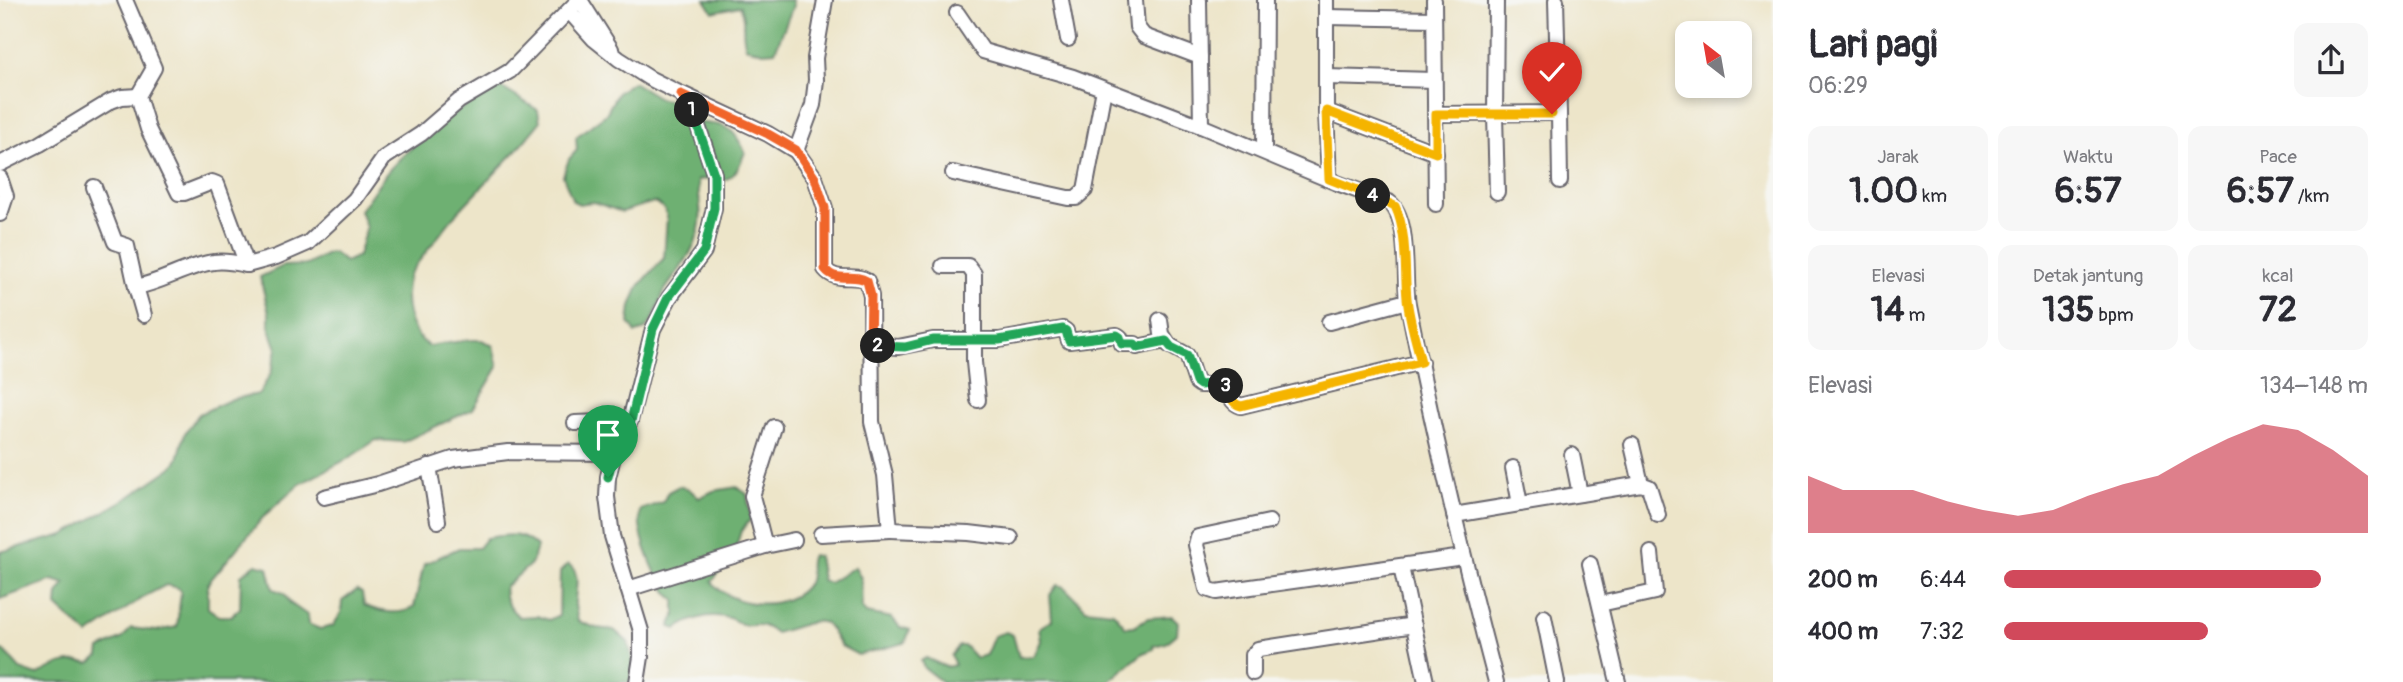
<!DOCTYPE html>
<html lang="id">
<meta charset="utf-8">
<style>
:root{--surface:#fff;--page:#f7f7f7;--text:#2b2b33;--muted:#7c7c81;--accent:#d1495b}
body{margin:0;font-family:Pangolin,sans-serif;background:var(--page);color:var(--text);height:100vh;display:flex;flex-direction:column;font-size:26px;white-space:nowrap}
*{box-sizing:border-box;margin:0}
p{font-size:23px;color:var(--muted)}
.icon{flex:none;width:38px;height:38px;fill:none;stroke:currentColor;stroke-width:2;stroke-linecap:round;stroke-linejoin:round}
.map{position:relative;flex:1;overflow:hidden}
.details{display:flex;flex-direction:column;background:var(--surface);width:630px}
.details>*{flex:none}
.needle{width:46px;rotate:329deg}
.fabs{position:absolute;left:1675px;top:21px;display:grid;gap:14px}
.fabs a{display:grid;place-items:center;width:77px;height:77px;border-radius:14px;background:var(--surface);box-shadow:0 4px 10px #0003;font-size:35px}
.pin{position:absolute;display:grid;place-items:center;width:60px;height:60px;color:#fff;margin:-72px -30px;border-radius:50% 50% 50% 0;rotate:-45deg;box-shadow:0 0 7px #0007}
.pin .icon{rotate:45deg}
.km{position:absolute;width:35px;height:35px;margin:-18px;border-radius:50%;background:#222;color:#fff;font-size:19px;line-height:35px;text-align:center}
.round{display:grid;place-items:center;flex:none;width:74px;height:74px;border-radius:14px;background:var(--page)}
.head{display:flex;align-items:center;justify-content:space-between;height:119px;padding:0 35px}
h1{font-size:38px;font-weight:800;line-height:52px}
.figures{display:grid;grid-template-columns:repeat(3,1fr);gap:10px;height:119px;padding:7px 35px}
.figures div{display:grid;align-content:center;border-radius:14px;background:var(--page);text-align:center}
.figures b{font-size:35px;font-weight:800}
.figures small{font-size:19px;font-weight:400}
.figures p{font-size:19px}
.chart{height:196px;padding:14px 35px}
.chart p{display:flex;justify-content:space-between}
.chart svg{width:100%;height:126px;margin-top:7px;fill:var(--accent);opacity:.7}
ul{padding:0 35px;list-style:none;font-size:23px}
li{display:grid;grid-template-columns:112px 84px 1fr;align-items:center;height:52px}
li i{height:18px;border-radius:9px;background:var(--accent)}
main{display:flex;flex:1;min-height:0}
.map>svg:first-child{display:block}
</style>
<main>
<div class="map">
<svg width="1773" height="682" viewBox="0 0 1773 682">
<rect width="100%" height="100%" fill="#f6f6f2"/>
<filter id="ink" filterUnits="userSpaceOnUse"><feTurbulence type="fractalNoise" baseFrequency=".0143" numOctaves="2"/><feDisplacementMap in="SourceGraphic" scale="14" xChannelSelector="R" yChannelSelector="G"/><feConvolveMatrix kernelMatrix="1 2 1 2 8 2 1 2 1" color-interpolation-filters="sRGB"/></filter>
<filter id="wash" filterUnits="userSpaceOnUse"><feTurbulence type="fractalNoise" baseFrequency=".00686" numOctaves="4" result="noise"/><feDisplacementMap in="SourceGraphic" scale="28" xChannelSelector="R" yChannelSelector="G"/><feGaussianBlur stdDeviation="1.57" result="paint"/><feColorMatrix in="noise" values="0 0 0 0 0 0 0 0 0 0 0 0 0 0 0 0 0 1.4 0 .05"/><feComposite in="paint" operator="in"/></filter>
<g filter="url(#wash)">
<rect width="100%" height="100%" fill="#ede5c9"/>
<!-- forest -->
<g fill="#6eb072" stroke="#486956" stroke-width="2">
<path d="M705,0H792L793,6L775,51L763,52L746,47C740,30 747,22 740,6L713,12Z"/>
<path d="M633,82L661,99L673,101L683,108L694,122C724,125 732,123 745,152C741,162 736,178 723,180C714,182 707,177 698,180C698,194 702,210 700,223C697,250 679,269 665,290C657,304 655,330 636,333L629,323L631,306L639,286L664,258L667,217C665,208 662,206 654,202L622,212L593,202L579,204L573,201L563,176L569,159L577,150L576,137L606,114L618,92Z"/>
<path d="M499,86L538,110L540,122L517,150L456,214L409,274C402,299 407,330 428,346L469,340H482L493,346L498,367L473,409L403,442L376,440L349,458L300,484L265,515L208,583V608L219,616H231L240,608L241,575L256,564L268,567L273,589L284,593L290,603L307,615L308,624L320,629L333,626L341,613L342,601L357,590L362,593L364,605C378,612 400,616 414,607L424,564L459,548H478L486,538C507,535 521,531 537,547L532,563L505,587C502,598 511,610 519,617L537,616L549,620L559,615L560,572L568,564C582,573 575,589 575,603C575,609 577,615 578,621L596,628L614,630L628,642L635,669L631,682H564L559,679L546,682H0V650L4,651L20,669L37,675C55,665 69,658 90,663L99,656L100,649L123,638L131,628L156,631L177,627L181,592L178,588L166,585L145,596L88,635L57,606L58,594L65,584L53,580L0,599V552L64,535L129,497L171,468L178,459L185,433L199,414L232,399L259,394L271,373L277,349L269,326V313L260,277L283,266L307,265L329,253L335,254L345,262L358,256L366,227L360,210C370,197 379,182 389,170C416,140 464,103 499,86Z"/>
<path d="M679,486L689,489L699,498L713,491L737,487L747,494L751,519L741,531L736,547L712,582C732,608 785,612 806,586C814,576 806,565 812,555L818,556L822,580L829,583L855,567L861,578L862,608L866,613L892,618L900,627L910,630L905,643L858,655L841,646L826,623L815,621L776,633C759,622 762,626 745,625C739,624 735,620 729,618C709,613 693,618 676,629L670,627L675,616V600C657,586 636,533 640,510L663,502L668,492Z"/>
<polygon points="1057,585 1064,587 1086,609 1113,612 1126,627 1134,626 1148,618 1172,616 1178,622 1177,634 1166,643 1153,646 1154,649 1143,653 1108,682 942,682 924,668 921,661 926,658 946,667 955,665 951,656 959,646 965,646 976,658 986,655 994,636 1006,632 1013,635 1019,657 1034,656 1041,641 1039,628 1052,620 1050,595"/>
</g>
</g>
<g filter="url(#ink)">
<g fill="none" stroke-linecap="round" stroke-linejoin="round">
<defs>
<g id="street">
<polyline points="125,0 154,68 138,96 148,129 179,193 184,193 212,182 217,184 247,265 276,257 308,243 355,199 384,158 421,134 459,101 510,71 579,0"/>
<polyline points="580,0 611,49"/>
<polyline points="1061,0 1068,39"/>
<polyline points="1135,0 1137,27 1144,36 1200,57"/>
<polyline points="1326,0 1326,111 1329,179"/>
<polyline points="1434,0 1436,204"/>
<polyline points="1496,0 1495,115 1497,192"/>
<polyline points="569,11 594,39 619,59 649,78 681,94 694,114 714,174 714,208 704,251 669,298 653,329 630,421 614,453 608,477 607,497 612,536 641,631 641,657 637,682"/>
<polyline points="957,13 983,51 1073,77 1201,126 1199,0"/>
<polyline points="1326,17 1434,19"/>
<polyline points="1326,77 1434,80"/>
<path d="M682,94L768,134L796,151L815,178L825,208V269C837,284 853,272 867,281L871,296L872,422L885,475L890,530L969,533L1011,538"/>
<polyline points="1326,111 1436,153"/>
<polyline points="1559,113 1560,181"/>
<polyline points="1436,114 1559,113 1556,0"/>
<path d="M1201,126L1337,183L1389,202C1411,219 1403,278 1408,304C1433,431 1463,557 1496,682"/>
<polyline points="796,151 813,105 816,80 815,58 825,0"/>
<polyline points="1264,151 1265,0"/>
<polyline points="0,164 40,144 111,101 122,97 138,96"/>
<polyline points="953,173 1068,198 1076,198 1085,190 1104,89"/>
<polyline points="0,178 6,196 0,214"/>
<path d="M94,187L115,242L127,246L136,287C163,282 188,265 214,262C225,260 237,263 247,265"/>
<polyline points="943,266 968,266 974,274 974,362 978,400"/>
<polyline points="136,287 144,315"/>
<path d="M1160,320L1162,334L1169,345L1187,355L1196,382L1200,385H1225C1231,394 1229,402 1241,406L1421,362"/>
<polyline points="1329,322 1407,301"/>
<polyline points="870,345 898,347 933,340 999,340 1063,329 1066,331 1069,341 1117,335 1120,337 1122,344 1135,344 1137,347 1166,341"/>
<polyline points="575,423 630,421"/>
<polyline points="1632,445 1641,484"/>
<polyline points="1572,455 1580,494"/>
<polyline points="429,466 438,521"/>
<polyline points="1513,468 1520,504"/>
<polyline points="324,497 378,484 453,459 508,452 614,453"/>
<polyline points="1454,515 1641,484 1649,487 1658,515"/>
<polyline points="1269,522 1198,537 1196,545 1207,589 1216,592 1463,557"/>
<polyline points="821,534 890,530"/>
<polyline points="765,546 752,496 774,427"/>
<polyline points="1590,564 1618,682"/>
<polyline points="1401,567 1426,682"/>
<polyline points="628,589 765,546 794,540"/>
<polyline points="1600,604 1655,592 1651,553"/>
<polyline points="1544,617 1557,682"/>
<polyline points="1253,673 1253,655 1258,649 1414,625"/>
</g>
</defs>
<!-- street casing -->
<use href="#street" stroke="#69666d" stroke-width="18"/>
<!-- street -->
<use href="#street" stroke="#fff" stroke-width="14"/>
</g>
</g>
<g fill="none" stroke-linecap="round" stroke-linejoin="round" filter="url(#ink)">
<defs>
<polyline id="split-1" points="608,477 614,453 631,421 653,329 668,298 704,251 714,208 714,174 692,110"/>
<path id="split-2" d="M692,110L681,94L768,134L796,150L815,178L825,208V269C837,284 853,272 867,281L871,296L870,345L878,346"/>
<polyline id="split-3" points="878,346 905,347 933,340 999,340 1063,329 1066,331 1069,341 1117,335 1120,337 1122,344 1135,344 1137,347 1166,341 1171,347 1187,355 1196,382 1200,385 1220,383 1226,386"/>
<path id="split-4" d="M1226,386C1232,395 1229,402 1241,406L1421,362C1416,341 1409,319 1407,298C1404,268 1408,234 1395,206L1373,196"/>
<polyline id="split-5" points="1373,196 1329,179 1326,111 1436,153 1436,114 1552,114"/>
</defs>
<!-- split-1 casing -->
<use href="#split-1" stroke="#fff" stroke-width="14"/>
<!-- split-2 casing -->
<use href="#split-2" stroke="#fff" stroke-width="14"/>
<!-- split-3 casing -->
<use href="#split-3" stroke="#fff" stroke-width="14"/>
<!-- split-4 casing -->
<use href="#split-4" stroke="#fff" stroke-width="14"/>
<!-- split-5 casing -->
<use href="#split-5" stroke="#fff" stroke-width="14"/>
<!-- split-1 -->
<use href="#split-1" stroke="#22a559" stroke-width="9"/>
<!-- split-2 -->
<use href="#split-2" stroke="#f0652b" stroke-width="9"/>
<!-- split-3 -->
<use href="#split-3" stroke="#22a559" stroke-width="9"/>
<!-- split-4 -->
<use href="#split-4" stroke="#f5b400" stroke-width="9"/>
<!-- split-5 -->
<use href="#split-5" stroke="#f5b400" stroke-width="9"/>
</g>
</svg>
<div class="fabs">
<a><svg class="needle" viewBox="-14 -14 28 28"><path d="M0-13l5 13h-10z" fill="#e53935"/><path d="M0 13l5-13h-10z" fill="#7c7c81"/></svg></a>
</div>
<div class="pin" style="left:608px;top:477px;background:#1e9e55"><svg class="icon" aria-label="arrive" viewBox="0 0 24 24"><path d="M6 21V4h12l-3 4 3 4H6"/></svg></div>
<div class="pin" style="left:1552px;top:114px;background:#d93025"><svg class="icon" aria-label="check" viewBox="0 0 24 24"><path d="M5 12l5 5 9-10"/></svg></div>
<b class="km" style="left:692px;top:110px">1</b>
<b class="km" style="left:878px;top:346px">2</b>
<b class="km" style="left:1226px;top:386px">3</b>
<b class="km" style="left:1373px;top:196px">4</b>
</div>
<section class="details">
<div class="head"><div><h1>Lari pagi</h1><p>06:29</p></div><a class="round"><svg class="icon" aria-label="share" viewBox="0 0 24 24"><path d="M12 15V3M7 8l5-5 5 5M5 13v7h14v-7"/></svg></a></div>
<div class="figures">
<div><p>Jarak</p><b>1.00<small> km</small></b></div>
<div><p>Waktu</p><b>6:57</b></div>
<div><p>Pace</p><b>6:57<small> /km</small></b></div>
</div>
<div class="figures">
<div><p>Elevasi</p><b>14<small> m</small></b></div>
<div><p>Detak jantung</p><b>135<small> bpm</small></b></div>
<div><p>kcal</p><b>72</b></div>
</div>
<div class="chart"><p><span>Elevasi</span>134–148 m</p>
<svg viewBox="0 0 160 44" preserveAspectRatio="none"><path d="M0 44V24L10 29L20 29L30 29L40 33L50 36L60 38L70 36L80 31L90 27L100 24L110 17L120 11L130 6L140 8L150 15L160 24V44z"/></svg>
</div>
<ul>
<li><b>200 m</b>6:44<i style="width:87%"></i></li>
<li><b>400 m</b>7:32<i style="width:56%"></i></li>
</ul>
</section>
</main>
